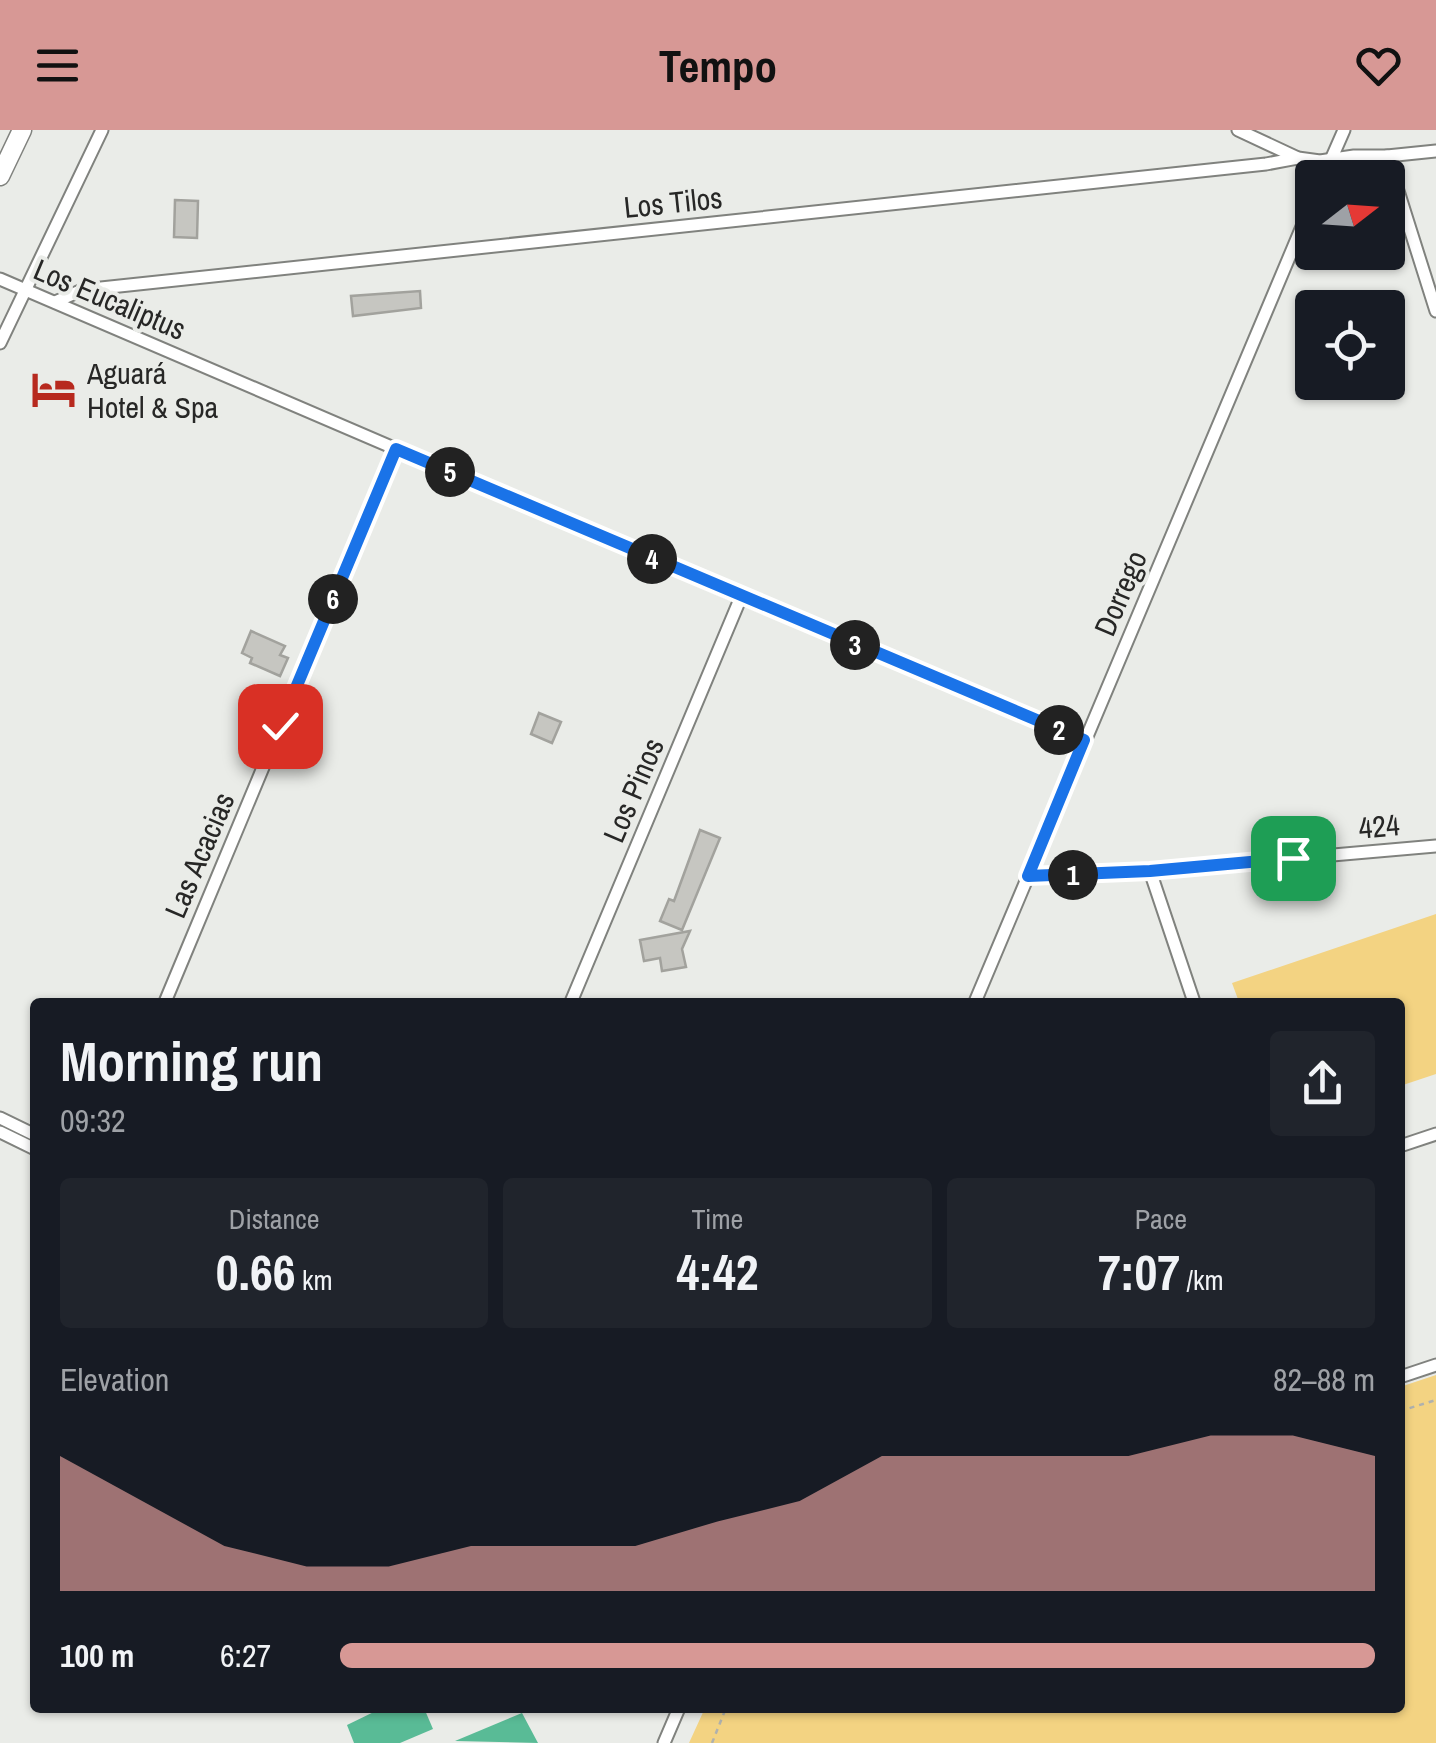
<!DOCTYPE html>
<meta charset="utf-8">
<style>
:root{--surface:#171b24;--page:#20242c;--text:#f1f3f6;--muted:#9ea1a6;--accent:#d79895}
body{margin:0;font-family:"Archivo Narrow",sans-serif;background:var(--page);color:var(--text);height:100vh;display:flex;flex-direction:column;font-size:38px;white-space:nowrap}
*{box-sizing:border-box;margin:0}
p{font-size:32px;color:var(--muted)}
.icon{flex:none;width:55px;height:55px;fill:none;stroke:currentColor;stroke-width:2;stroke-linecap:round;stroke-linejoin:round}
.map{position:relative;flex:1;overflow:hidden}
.drawer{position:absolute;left:30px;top:868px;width:1375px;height:715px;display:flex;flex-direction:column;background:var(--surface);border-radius:10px;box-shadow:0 2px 8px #0004}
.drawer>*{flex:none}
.needle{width:65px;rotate:73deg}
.fabs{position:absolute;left:1295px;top:30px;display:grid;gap:20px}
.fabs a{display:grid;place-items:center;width:110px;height:110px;border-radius:10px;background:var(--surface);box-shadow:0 2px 8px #0004;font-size:50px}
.pin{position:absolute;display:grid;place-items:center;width:85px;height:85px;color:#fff;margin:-42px;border-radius:20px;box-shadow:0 5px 15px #0006}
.km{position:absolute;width:50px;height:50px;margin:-25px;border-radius:50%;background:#222;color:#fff;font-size:28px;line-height:50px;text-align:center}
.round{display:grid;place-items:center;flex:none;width:105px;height:105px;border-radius:10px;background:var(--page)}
.head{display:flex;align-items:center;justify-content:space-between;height:170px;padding:0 30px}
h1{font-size:55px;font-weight:700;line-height:75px}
.metrics{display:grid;grid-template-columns:repeat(3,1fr);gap:15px;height:170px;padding:10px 30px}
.metrics div{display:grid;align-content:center;border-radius:10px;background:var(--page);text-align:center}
.metrics b{font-size:50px;font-weight:700}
.metrics small{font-size:28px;font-weight:400}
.metrics p{font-size:28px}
.chart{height:280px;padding:20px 30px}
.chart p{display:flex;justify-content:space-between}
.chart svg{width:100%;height:180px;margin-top:10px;fill:var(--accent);opacity:.7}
ul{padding:0 30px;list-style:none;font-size:32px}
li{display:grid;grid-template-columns:160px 120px 1fr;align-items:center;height:75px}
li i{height:25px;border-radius:12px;background:var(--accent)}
header{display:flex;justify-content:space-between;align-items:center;height:130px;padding:0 30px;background:var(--accent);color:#111;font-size:45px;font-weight:700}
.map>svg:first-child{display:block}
</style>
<header><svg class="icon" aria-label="menu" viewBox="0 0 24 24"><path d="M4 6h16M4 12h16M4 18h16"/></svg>Tempo<svg class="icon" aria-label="heart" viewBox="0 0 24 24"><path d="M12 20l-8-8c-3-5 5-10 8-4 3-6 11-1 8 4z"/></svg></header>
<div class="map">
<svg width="1436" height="1613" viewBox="0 0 1436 1613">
<rect width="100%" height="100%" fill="#eaece8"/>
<!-- green -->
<g fill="#f3d382">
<polygon points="1436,784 1436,944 1400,956 1400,872 1239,872 1232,853"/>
<polygon points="1436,1245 1436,1613 689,1613 705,1578 1400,1578 1400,1257"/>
</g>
<!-- water -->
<g fill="#59bb96">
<polygon points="382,1578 424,1578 433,1599 400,1613 354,1613 347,1595"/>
<polygon points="522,1583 538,1613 455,1611"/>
</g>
<!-- building -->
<g fill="#c6c6c1" stroke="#a2a29d" stroke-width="2.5">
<polygon points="175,70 198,71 197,108 174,107"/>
<polygon points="420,161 421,178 353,186 351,166"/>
<polygon points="251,501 285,516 280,525 288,528 280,546 250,533 252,528 242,523"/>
<polygon points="539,583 561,592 552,613 531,604"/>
<polygon points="700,700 720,708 682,800 660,791 669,769 674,771"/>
<polygon points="690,801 682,819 686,837 662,841 660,828 644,831 640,810"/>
</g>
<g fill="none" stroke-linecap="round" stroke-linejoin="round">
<defs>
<g id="minor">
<polyline points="1238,0 1298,28 1320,31 1354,26 1387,26 1436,21"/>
<polyline points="1387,26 1436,181"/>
<polyline points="1323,48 1344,0"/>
<polyline points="0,149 741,467 1084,611"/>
<polyline points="55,172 82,160 1266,34 1298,28"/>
<polyline points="0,213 102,0"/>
<polyline points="1150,741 1194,872"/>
<polyline points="1028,747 1150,741 1436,716"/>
<polyline points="165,872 396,319"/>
<polyline points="571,872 741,467"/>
<polyline points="975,872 1312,73"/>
<polyline points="0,988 35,1005"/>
<polyline points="0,1002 35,1019"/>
<polyline points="1400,1016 1436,1004"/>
<polyline points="1400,1247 1436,1235"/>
<polyline points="664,1613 679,1578"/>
</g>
<polyline id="primary" points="0,46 22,0"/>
</defs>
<!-- minor casing -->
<use href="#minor" stroke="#80827e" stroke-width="15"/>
<!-- primary casing -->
<use href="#primary" stroke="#80827e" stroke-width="21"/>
<!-- path -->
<g stroke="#afb1ae" stroke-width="2.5" stroke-dasharray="5 5" stroke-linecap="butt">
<polyline points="1400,1281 1436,1270"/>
<polyline points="712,1613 726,1578"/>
</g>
<!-- minor -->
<use href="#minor" stroke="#fff" stroke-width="11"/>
<!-- primary -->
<use href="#primary" stroke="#fff" stroke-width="18"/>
</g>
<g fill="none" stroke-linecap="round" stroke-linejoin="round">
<defs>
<polyline id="route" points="280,596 396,319 1084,610 1028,746 1150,741 1293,728"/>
</defs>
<!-- route casing -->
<use href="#route" stroke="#fff" stroke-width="20"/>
<!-- route -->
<use href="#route" stroke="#1a73e8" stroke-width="12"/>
</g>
<!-- icons -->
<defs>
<symbol id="hotel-bare" viewBox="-9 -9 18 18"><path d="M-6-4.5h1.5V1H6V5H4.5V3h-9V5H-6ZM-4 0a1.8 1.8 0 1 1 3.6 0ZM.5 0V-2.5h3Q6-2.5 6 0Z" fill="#b7291e" stroke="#eaece8" stroke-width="2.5" paint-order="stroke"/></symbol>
</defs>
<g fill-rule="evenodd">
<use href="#hotel-bare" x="22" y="228" width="63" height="63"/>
</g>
<g text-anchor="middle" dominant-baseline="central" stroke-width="8" stroke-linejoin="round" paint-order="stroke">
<!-- street labels -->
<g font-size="30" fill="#272726" stroke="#eaece8">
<text transform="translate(673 72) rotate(-6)">Los Tilos</text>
<text transform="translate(110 169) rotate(23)">Los Eucaliptus</text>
<text transform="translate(1120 463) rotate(-67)">Dorrego</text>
<text transform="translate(633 660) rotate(-67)">Los Pinos</text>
<text transform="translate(1379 696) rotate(-5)">424</text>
<text transform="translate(199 725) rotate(-67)">Las Acacias</text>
</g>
<!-- poi labels -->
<g font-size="30" fill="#272726" stroke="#eaece8" text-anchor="start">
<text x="87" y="243">Aguará<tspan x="87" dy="34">Hotel &amp; Spa</tspan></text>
</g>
</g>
</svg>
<div class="fabs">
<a><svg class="needle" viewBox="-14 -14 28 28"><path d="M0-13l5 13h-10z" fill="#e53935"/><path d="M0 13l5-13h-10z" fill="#9ea1a6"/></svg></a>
<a><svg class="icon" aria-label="locate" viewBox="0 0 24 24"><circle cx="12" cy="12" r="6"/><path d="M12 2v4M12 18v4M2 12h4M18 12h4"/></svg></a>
</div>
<div class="pin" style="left:1293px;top:728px;background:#1e9e55"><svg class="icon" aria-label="arrive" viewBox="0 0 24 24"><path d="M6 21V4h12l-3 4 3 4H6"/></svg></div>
<div class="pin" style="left:280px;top:596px;background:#d93025"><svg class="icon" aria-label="check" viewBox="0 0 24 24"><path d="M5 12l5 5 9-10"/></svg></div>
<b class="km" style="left:1073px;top:745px">1</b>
<b class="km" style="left:1059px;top:600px">2</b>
<b class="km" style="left:855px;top:515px">3</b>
<b class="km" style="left:652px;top:429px">4</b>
<b class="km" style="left:450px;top:342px">5</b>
<b class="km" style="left:333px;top:469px">6</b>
<section class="drawer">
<div class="head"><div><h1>Morning run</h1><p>09:32</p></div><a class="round"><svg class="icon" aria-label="share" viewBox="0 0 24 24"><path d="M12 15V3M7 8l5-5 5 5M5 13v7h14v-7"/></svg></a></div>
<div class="metrics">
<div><p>Distance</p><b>0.66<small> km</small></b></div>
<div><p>Time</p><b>4:42</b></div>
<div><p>Pace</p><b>7:07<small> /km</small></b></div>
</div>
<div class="chart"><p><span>Elevation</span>82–88 m</p>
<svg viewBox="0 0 160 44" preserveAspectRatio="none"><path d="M0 44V11L10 22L20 33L30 38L40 38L50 33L60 33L70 33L80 27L90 22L100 11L110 11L120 11L130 11L140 6L150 6L160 11V44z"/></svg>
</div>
<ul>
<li><b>100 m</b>6:27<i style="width:100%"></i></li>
</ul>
</section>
</div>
